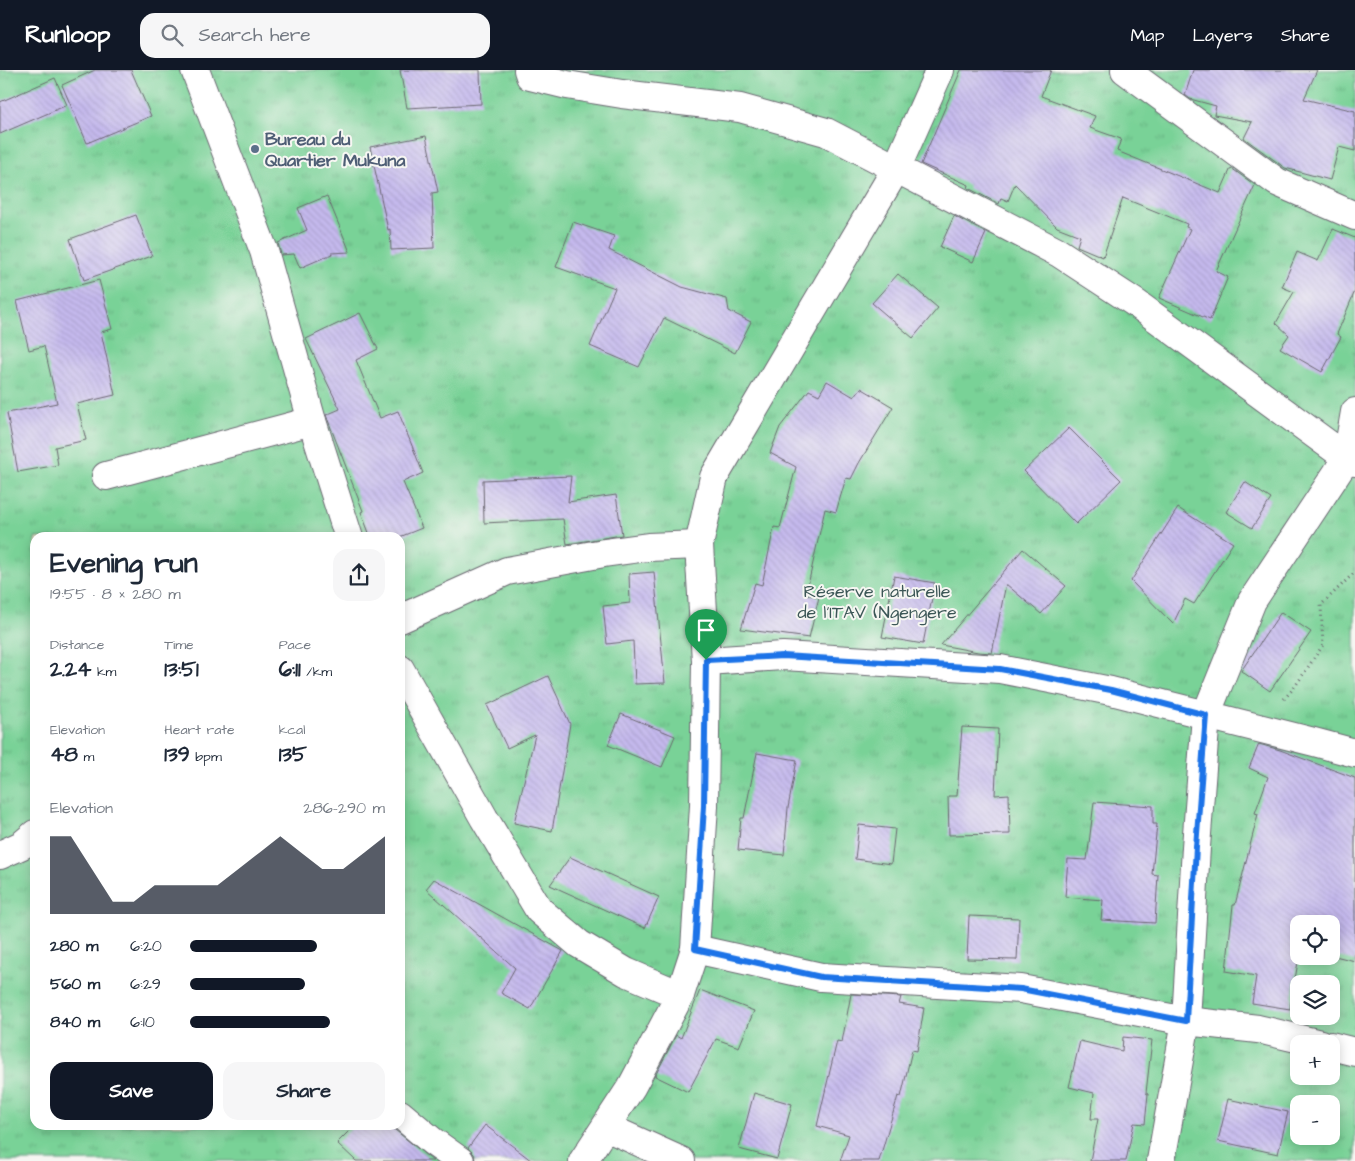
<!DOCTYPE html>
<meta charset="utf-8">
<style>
:root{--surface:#fff;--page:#f6f6f7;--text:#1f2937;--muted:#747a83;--accent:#111827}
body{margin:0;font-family:"Architects Daughter",sans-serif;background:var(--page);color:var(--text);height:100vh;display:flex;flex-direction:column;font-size:19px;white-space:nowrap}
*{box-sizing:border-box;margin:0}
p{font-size:16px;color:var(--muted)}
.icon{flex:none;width:28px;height:28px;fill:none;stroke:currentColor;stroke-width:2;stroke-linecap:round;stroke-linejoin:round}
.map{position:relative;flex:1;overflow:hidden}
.panel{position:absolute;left:30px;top:462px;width:375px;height:598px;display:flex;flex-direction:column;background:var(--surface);border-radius:15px;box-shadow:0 2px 12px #0003}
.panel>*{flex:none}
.buttons{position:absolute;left:1290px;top:845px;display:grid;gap:10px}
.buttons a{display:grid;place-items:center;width:50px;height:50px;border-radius:10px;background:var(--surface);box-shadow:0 2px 12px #0003;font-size:25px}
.pin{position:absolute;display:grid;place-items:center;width:42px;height:42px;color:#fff;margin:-51px -21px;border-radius:50% 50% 50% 0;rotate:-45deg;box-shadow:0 0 5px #0007}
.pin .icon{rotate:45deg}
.round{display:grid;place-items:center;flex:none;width:52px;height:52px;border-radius:15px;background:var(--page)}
.head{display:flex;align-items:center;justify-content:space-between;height:85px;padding:0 20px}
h1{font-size:28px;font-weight:700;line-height:38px}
.figures{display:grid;grid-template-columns:repeat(3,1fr);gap:8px;height:85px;padding:5px 20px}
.figures div{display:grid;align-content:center}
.figures b{font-size:21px;font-weight:700}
.figures small{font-size:14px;font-weight:400}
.figures p{font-size:14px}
.chart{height:140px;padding:10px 20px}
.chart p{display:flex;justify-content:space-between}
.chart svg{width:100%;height:90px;margin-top:5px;fill:var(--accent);opacity:.7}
.action{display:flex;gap:10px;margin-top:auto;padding:10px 20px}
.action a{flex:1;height:58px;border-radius:15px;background:var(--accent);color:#fff;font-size:20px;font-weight:700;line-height:58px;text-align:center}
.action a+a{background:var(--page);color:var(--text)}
ul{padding:0 20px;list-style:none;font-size:16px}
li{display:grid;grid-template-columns:80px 60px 1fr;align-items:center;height:38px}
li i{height:12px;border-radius:6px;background:var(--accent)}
header{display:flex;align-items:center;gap:30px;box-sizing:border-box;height:70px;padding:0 25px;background:var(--accent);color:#fff}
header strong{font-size:24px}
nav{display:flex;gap:28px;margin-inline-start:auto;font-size:18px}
.search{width:350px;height:45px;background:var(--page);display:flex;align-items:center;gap:12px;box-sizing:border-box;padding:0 18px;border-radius:15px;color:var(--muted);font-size:19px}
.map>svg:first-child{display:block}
</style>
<header>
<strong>Runloop</strong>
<div class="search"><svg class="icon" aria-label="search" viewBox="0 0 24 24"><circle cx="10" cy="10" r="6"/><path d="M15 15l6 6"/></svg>Search here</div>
<nav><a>Map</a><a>Layers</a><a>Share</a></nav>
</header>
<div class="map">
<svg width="1355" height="1091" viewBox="0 0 1355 1091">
<defs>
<pattern id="park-tufts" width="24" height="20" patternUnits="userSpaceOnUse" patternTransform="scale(1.25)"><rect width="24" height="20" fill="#79d297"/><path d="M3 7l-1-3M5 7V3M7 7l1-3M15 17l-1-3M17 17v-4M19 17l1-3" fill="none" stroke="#68b483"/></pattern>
<pattern id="building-back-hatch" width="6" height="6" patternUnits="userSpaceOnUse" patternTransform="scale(1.25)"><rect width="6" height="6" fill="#c5b9ed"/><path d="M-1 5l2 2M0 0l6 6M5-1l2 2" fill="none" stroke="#a99fcc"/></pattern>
</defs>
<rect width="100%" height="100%" fill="#f6f6f2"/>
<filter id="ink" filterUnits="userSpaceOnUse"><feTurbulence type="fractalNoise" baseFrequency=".02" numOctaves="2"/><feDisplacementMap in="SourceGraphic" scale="10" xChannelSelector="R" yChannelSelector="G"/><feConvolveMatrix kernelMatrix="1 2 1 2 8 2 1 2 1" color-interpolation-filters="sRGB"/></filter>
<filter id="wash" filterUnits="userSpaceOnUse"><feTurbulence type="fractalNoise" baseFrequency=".0096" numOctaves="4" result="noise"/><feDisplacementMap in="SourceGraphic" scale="20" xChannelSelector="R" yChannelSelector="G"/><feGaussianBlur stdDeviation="1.12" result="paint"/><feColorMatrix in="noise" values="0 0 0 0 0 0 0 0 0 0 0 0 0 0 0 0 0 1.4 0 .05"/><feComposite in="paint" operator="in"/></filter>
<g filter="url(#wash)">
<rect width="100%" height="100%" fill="#f0e8d2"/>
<!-- park -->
<path fill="url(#park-tufts)" stroke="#4e7a69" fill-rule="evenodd" d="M0,0H1355V1091H0ZM35,468H400V1055H35ZM1299,854H1331V886H1299ZM1299,914H1331V946H1299ZM1299,974H1331V1006H1299ZM1299,1034H1331V1066H1299Z"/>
<g id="blocks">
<!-- building -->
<g fill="url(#building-back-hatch)">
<polygon points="95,0 131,0 151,46 87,73 62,15"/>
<polygon points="400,0 480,0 481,34 407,38"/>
<polygon points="961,0 1051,0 1041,26 1095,46 1090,58 1121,69 1117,81 1220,123 1231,98 1255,115 1216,201 1228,207 1210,250 1159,228 1190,159 1186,157 1187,154 1123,128 1103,187 1077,176 1080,166 1057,157 1015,114 1008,131 1001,128 999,134 968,118 969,115 921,94"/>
<polygon points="1193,0 1317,0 1304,29 1355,41 1355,81 1339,77 1330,110 1285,98 1244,68 1252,52 1214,45 1216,36 1190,29 1185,25"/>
<polygon points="55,8 67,35 0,64 0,32"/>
<polygon points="426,66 438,122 432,123 434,178 391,180 390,159 388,160 370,77"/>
<polygon points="327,126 350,182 331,183 332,184 300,198 294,184 281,185 278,173 307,160 298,138"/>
<polygon points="136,145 152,186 84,210 70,169"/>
<polygon points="954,146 986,163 973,192 940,177"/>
<polygon points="573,152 614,166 609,180 682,217 727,229 729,241 751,252 735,283 664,248 639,297 590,276 615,218 556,197"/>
<polygon points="1333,159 1355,168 1355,221 1337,264 1341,267 1322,302 1280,278 1289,265 1276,253 1294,222 1282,217 1297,182 1318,191"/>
<polygon points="898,204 938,238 913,268 872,233"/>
<polygon points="99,210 112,259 101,262 115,325 77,334 86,370 55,377 58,395 18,402 7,343 57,333 44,276 29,280 17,231"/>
<polygon points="360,243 378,279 356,290 380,348 398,341 423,403 403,412 422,458 397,468 371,468 361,442 363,441 326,345 340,339 306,269"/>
<polygon points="827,311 854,327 861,318 893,337 859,393 851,409 846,408 836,442 825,439 806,524 819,527 809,568 741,559 755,513 762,515 774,457 780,458 796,397 770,383 780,357 809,320 819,325"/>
<polygon points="1069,358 1121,410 1076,454 1024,401"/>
<polygon points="571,406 568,432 616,425 622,465 567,474 563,449 484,453 483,410"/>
<polygon points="1245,412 1271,429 1252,458 1226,442"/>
<polygon points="1178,438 1233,473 1194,534 1185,529 1173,554 1131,511"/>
<polygon points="1023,479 1066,516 1041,544 1006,514 992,583 978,582 941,575"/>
<polygon points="654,502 665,613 635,614 633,571 607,574 603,536 630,533 629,504"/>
<polygon points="894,506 935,513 923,574 882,567"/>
<polygon points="1281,542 1311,562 1270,621 1241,601"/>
<polygon points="548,606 570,654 552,761 514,753 535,665 507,678 487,635"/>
<polygon points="621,644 675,666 662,697 608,675"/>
<polygon points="962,657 998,659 995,725 1009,724 1010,764 949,765 948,726 957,726"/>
<polygon points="1259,674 1280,680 1355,708 1355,891 1331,885 1331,854 1299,854 1299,886 1290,939 1252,933 1256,906 1226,901 1233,835 1235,835 1258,744 1255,743 1268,707 1249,698"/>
<polygon points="757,683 797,690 788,738 784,785 738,780 741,748 744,748"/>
<polygon points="1094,732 1153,736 1153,754 1157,754 1152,804 1158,805 1155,853 1101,850 1103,830 1065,827 1068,789 1087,790"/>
<polygon points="859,755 895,759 891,794 855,789"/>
<polygon points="570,787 659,827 645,858 550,815"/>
<polygon points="434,809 563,881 530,939 501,923 515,898 426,819"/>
<polygon points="969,846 1019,848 1017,890 967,889"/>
<polygon points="700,920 754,941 739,977 716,969 688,1022 655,1006 676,965 681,968"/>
<polygon points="851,924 901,927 899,934 924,938 917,981 912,980 901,1027 898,1026 879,1091 840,1091 849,1065 817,1056 837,971 842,972"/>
<polygon points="1123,967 1152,970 1146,1023 1148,1024 1145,1054 1134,1053 1126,1091 1090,1091 1098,1049 1091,1049 1094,1023 1069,1017 1080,971 1122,981"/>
<polygon points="754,1023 792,1034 777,1089 739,1079"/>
<polygon points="1228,1029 1288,1042 1278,1084 1218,1071"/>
<polygon points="355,1055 389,1055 433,1091 356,1091 337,1073"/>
<polygon points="485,1055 532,1091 475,1091 474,1084 468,1078"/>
</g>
</g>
</g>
<g filter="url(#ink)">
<use href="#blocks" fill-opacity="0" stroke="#6a6770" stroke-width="1"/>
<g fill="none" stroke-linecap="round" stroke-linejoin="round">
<defs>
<g id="minor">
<polyline points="195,0 264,181 312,351 349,468"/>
<polyline points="528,0 530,6 567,15 622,24 740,38 826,62 1059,183 1137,234 1347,388 1355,392"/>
<polyline points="1125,0 1277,112 1355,146"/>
<polyline points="106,406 312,351"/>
<polyline points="400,549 507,501 604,483 648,477 699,475"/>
<polyline points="706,591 783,586 1000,599 1111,621 1314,672 1355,683"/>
<polyline points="400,599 484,748 539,840 579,874 626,902 680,925"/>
<polyline points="0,785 22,775 35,764"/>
<polyline points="695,879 821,907 1021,919 1186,951 1258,959 1321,974"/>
<polyline points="1331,976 1355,982"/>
<polyline points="400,1044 432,1071 460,1091"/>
<polyline points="606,1057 681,1091"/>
<polyline points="583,1091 632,1016 680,925 695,879 704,736 706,591 699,475 714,407 896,99 940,0"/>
<polyline points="1161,1091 1186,951 1196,777 1206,645 1252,531 1347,388 1355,342"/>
</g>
</defs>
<!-- minor casing -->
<use href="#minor" stroke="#6a6770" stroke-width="30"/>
<!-- path -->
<polyline stroke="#6a6770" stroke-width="3" stroke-dasharray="1 4" stroke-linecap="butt" points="1284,629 1294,618 1323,575 1321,535 1355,502"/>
<!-- minor -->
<use href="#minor" stroke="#fff" stroke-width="28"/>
</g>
</g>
<g fill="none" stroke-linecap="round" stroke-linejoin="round" filter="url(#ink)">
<defs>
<polygon id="route" points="783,586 1000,599 1111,620 1206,645 1196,777 1186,951 1021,919 821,907 695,879 704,736 706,590"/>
</defs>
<!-- route casing -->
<use href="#route" stroke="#fff" stroke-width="10"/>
<!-- route -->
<use href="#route" stroke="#1a73e8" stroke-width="6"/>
</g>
<!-- markers -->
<circle fill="#5c6f8a" stroke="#f6f6f2" stroke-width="2" cx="255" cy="79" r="5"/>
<g text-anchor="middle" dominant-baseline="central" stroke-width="4" stroke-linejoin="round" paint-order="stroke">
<!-- service labels -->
<g font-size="18" font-weight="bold" fill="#4e5e75" stroke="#f6f6f2" text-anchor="start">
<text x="265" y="69">Bureau du<tspan x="265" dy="21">Quartier Mukuna</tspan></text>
</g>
<!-- park labels -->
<g font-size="18" fill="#3c5757" stroke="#f6f6f2">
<text x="877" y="521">Réserve naturelle<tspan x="877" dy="21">de l'ITAV (Ngengere</tspan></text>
</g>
</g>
</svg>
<div class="buttons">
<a><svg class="icon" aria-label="locate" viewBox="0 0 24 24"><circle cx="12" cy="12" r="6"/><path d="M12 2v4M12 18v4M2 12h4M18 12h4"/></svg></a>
<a><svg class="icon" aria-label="layers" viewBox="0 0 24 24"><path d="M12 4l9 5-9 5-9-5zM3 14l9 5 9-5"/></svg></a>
<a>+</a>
<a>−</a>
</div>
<div class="pin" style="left:706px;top:590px;background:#1e9e55"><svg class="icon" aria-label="arrive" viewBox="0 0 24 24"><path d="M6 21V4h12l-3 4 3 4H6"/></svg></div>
<section class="panel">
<div class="head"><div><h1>Evening run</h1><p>19:55 · 8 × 280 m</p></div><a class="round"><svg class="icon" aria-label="share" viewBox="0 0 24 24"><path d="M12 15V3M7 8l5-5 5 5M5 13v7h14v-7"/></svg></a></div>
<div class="figures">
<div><p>Distance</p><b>2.24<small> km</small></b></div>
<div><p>Time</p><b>13:51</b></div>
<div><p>Pace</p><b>6:11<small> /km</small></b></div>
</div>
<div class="figures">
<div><p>Elevation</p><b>48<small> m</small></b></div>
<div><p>Heart rate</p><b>139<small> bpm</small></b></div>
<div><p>kcal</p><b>135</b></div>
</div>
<div class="chart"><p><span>Elevation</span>286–290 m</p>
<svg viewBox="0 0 160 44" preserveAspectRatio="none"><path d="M0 44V6L10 6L20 22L30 38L40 38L50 30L60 30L70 30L80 30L90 22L100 14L110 6L120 14L130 22L140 22L150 14L160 6V44z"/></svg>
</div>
<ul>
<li><b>280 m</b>6:20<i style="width:65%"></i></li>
<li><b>560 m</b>6:29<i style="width:59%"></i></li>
<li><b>840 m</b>6:10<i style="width:72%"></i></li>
</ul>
<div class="action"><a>Save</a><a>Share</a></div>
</section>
</div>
